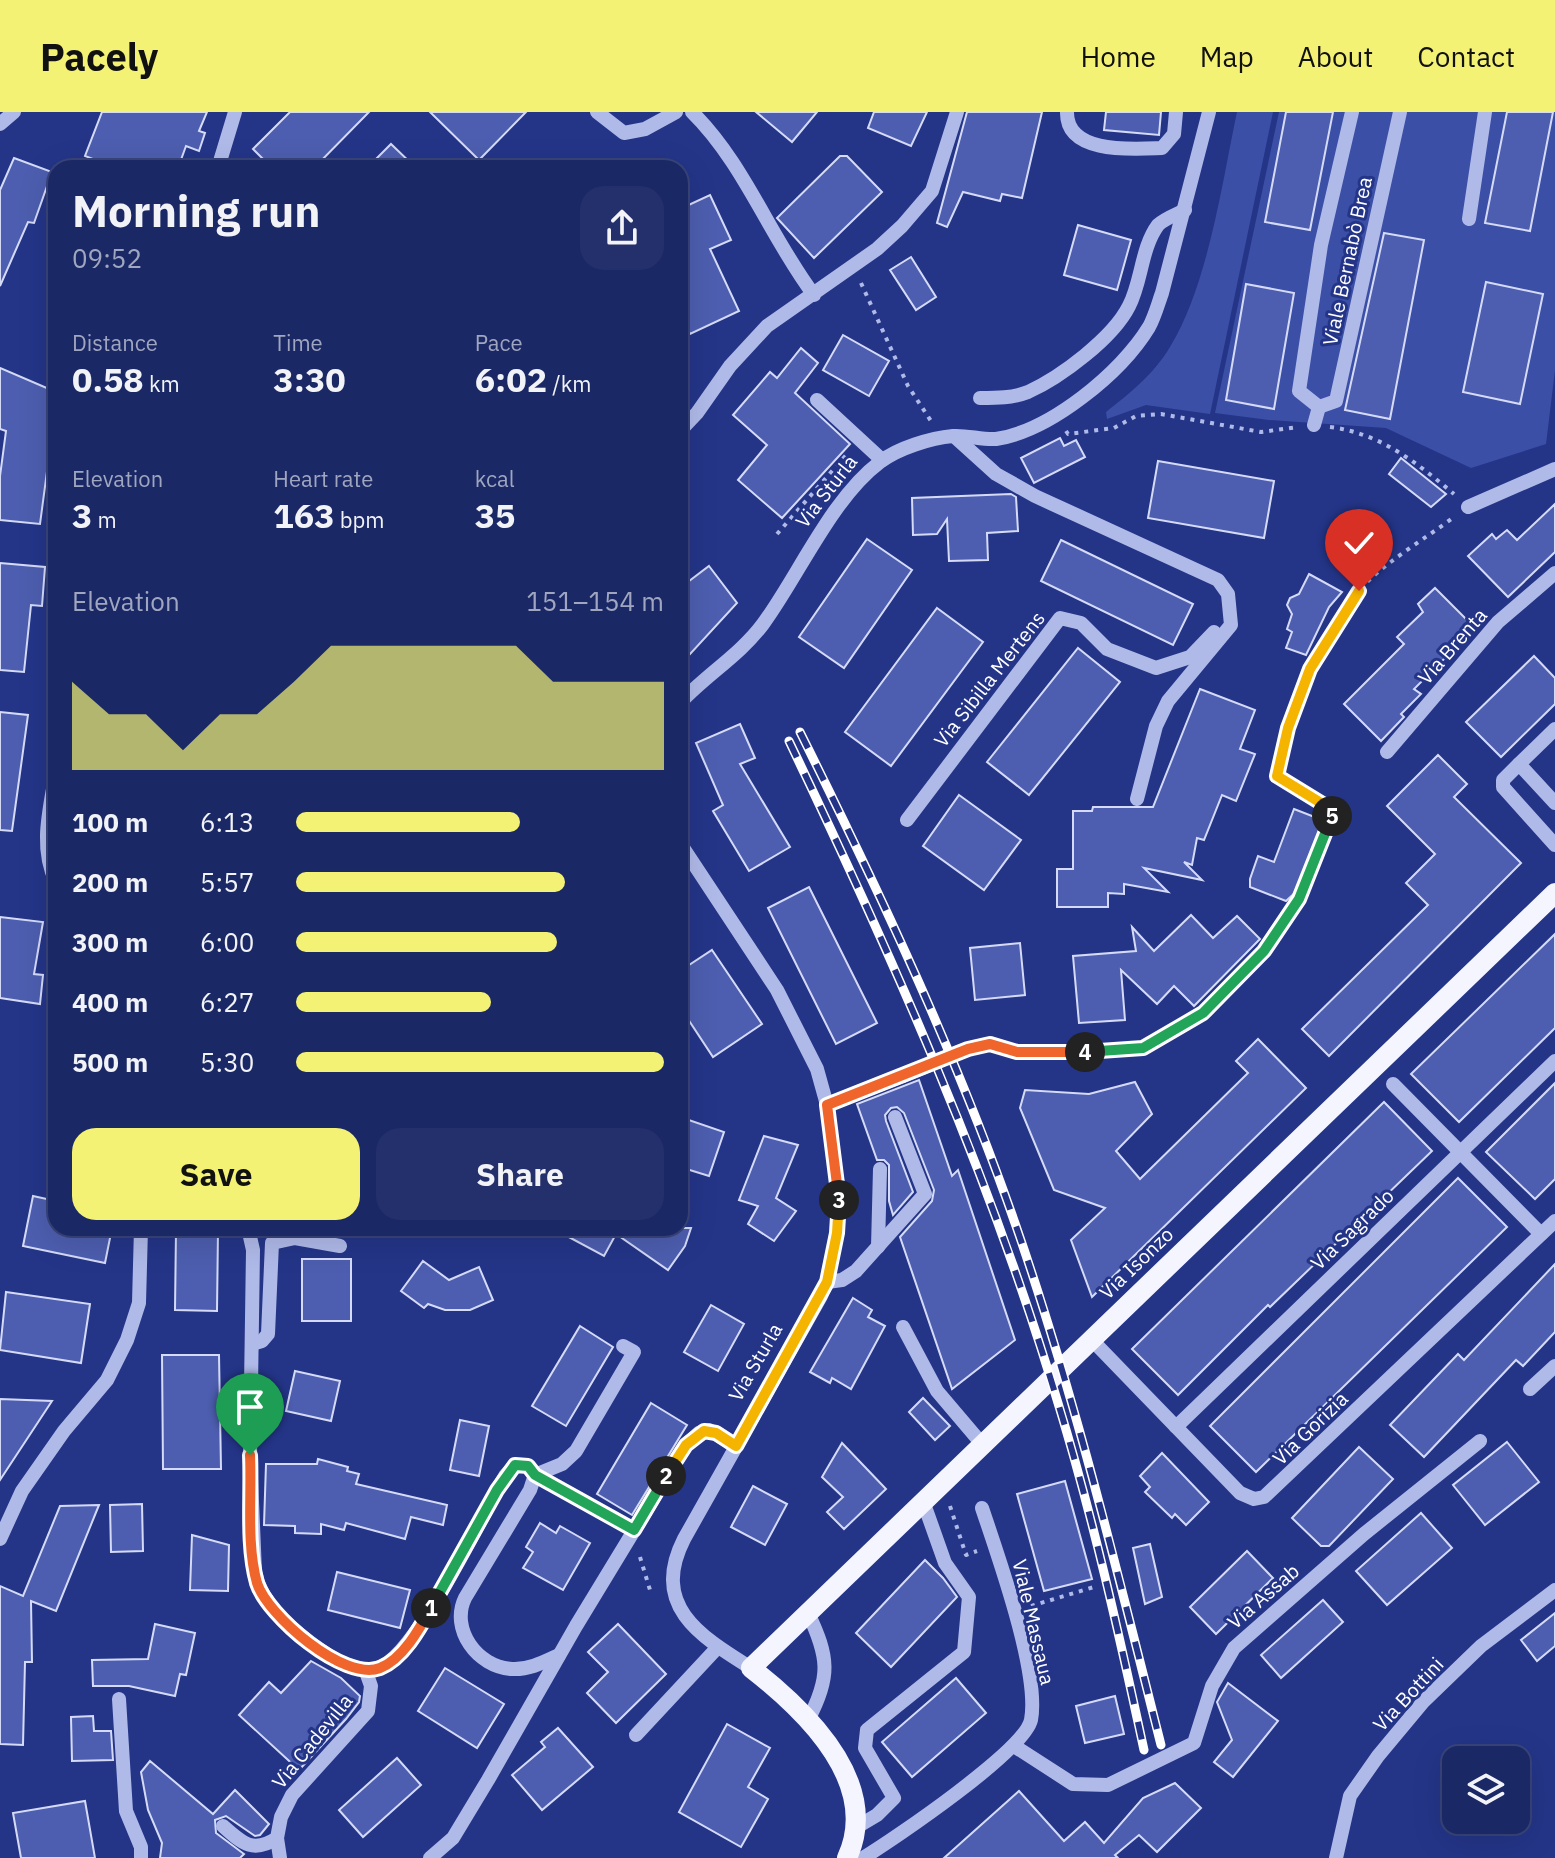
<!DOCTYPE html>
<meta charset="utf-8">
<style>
:root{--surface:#1b2866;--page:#24306c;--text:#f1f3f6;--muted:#a0a6bf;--line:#39447a;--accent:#f4f274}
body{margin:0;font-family:"IBM Plex Sans",sans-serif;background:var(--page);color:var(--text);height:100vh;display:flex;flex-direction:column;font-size:30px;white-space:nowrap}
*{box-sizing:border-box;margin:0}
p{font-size:26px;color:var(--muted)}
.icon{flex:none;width:44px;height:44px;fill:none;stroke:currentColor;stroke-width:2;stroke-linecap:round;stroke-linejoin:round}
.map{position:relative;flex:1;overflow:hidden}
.sheet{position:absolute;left:48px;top:48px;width:640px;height:1076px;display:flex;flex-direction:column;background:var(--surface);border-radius:24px;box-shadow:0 8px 32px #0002,0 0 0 2px var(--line)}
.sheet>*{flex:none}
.fabs{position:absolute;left:1442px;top:1634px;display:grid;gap:16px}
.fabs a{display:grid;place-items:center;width:88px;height:88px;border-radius:16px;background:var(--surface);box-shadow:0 8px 32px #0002,0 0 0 2px var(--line);font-size:40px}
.pin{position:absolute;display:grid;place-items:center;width:68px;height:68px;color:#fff;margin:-82px -34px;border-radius:50% 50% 50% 0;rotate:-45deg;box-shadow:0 0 8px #0007}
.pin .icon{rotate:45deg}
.km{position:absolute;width:40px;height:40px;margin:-20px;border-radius:50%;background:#222;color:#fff;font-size:22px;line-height:40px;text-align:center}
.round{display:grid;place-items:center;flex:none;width:84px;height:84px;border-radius:24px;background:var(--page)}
.overview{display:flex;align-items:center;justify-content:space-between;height:136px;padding:0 24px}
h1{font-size:44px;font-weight:800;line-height:60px}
.stats{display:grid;grid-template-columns:repeat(3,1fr);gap:12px;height:136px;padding:8px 24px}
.stats div{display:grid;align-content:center}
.stats b{font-size:34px;font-weight:800}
.stats small{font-size:22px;font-weight:400}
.stats p{font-size:22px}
.chart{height:224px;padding:16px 24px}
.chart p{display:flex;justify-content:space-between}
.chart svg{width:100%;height:144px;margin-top:8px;fill:var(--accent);opacity:.7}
.button{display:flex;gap:16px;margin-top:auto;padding:16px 24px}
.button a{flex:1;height:92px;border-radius:24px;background:var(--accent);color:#111;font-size:32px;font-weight:800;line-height:92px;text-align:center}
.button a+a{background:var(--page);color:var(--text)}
ul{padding:0 24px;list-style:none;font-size:26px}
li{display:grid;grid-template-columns:128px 96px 1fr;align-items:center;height:60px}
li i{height:20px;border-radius:10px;background:var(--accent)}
header{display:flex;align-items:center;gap:48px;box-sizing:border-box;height:112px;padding:0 40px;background:var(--accent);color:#111}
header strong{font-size:38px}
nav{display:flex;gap:44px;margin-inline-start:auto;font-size:28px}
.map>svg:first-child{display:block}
</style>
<header>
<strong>Pacely</strong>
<nav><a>Home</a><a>Map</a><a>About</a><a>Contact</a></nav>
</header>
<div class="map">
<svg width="1555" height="1746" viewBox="0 0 1555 1746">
<rect width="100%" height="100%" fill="#243588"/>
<!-- green -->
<g fill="#3c4fa7">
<path d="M1237,0H1273L1210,302L1146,293L1107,307L1106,300C1129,282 1155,261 1170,235C1208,173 1222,71 1237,0Z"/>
<polygon points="1279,0 1555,0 1555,258 1546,332 1471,356 1386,316 1269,308 1215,301"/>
</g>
<!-- building -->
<g fill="#4d5eb0" stroke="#d5dbf7" stroke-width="2">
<polygon points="102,0 207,0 199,19 205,21 199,39 186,34 178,56 116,56 85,44"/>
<polygon points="290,0 369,0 314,56 272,56 253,37"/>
<polygon points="430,0 526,0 479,48"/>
<polygon points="756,0 817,0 792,30"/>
<polygon points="874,0 927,0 911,34 868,16"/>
<polygon points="967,0 1042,0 1022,86 1002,82 1000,89 963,80 947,115 937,111"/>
<polygon points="1106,0 1161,0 1159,23 1104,18"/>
<polygon points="1286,0 1333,0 1310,118 1265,110"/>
<polygon points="1507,0 1553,0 1530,119 1485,111"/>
<polygon points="391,32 416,56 367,56"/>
<polygon points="840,44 847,44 882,80 814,146 777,106"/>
<polygon points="14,46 52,60 34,111 28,110 0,174 0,78"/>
<polygon points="710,83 731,128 710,137 739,199 690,222 680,201 680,97"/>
<polygon points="1078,113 1131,128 1117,178 1064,163"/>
<polygon points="1384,121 1424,128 1390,307 1345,298"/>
<polygon points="911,145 936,185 916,198 890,158"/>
<polygon points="1486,170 1543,182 1520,292 1463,280"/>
<polygon points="1246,172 1294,181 1274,297 1226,288"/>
<polygon points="843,223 889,249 869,284 823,258"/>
<polygon points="801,236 818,251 795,281 850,332 782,406 738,368 767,333 733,303 770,260 777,266"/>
<polygon points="0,256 56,280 56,324 52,322 40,412 0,408 0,364 6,319 0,317"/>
<polygon points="1060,326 1064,334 1076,328 1085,345 1034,371 1021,346"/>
<polygon points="1401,346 1446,382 1431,395 1389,362"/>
<polygon points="1158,349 1274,369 1264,426 1148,406"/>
<polygon points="1011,382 1016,385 1018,419 987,421 988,448 949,449 947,407 937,422 913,423 912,386"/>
<polygon points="1555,392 1555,440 1508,485 1468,444 1492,422 1496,427 1507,418 1517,428"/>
<polygon points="867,427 912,458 844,556 799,525"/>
<polygon points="1061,428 1193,492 1173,533 1041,469"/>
<polygon points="0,451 45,455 42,494 31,493 24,560 0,558"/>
<polygon points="709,454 737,491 680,553 680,476"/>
<polygon points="1309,462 1342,480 1329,495 1306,543 1286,536 1292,520 1287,517 1292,502 1287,493 1290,486 1299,482"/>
<polygon points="1435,476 1475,516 1414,577 1421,582 1401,602 1404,605 1381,629 1344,592 1404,532 1397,525 1423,500 1418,492"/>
<polygon points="937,496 983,530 891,654 845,620"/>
<polygon points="1078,536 1120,570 1029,683 987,650"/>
<polygon points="1534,544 1555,566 1555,592 1501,645 1466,610"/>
<polygon points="1200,577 1255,598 1240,637 1255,642 1236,689 1222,683 1204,728 1197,726 1192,753 1184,750 1202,768 1144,756 1168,780 1124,772 1124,782 1108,781 1108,795 1057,795 1057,757 1073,757 1073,699 1092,699 1093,695 1153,695"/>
<polygon points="0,600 28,603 12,719 0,718"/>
<polygon points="740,612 755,646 740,652 790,735 749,759 713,699 723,693 696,631"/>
<polygon points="1438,643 1467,672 1454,685 1521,751 1329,944 1302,917 1428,793 1406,771 1435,742 1387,694"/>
<polygon points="959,683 1021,728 984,778 923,734"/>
<polygon points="1294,697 1325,709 1299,777 1286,789 1250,775 1250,767 1258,744 1274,750"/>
<polygon points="809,775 877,911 836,932 768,796"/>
<polygon points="1191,803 1213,826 1237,804 1260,827 1194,894 1174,874 1157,892 1121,858 1125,908 1079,911 1073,844 1136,839 1132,815 1154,839"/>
<polygon points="0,805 43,810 34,862 43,863 40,892 0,886"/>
<polygon points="1555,822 1555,916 1459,1010 1411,962"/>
<polygon points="1020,831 1025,883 975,888 970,836"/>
<polygon points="712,838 762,912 713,945 680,895 680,859"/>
<polygon points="1258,927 1306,976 1092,1185 1071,1128 1105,1096 1054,1078 1020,996 1025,978 1089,982 1135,970 1152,1002 1116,1039 1140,1067 1248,961 1236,949"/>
<polygon points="919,968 952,1064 958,1058 1015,1228 952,1277 900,1125 932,1089 934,1078 904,1001 897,995 891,996 885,1003 886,1009 913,1080 893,1103 889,1089 889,1053 884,1048 877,1048 857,992"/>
<polygon points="1555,971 1555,1067 1535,1087 1486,1040"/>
<polygon points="1384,990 1432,1039 1270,1195 1268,1193 1178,1283 1132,1237"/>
<polygon points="680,1005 724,1020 709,1064 680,1055"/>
<polygon points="764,1024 798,1033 776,1086 796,1099 774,1129 748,1112 758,1094 739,1088"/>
<polygon points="1458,1066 1507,1115 1256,1360 1210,1314"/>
<polygon points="33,1084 56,1089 56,1116 112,1116 105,1151 23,1134"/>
<polygon points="552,1116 691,1116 685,1134 668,1158 616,1122 604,1144"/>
<polygon points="176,1118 218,1118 217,1199 175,1198"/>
<rect x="302" y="1147" width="49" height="62"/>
<polygon points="423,1149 449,1168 479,1155 493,1188 470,1198 445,1198 428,1192 424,1196 401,1179"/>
<polygon points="1555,1152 1555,1220 1523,1254 1516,1248 1424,1345 1390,1313 1458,1242 1464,1248"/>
<polygon points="6,1180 90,1192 81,1251 0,1238"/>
<polygon points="853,1186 872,1198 868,1205 885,1214 851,1277 832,1266 830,1271 810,1260"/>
<polygon points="711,1193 744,1212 718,1259 684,1240"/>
<polygon points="580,1214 613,1235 566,1314 532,1294"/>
<polygon points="162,1243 219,1243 221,1357 163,1357"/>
<polygon points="295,1259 340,1269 331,1309 286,1299"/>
<polygon points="923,1286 950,1314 935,1328 909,1300"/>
<polygon points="0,1287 52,1289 0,1368"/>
<polygon points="651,1291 687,1313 632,1403 597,1382"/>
<polygon points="460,1308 489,1314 479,1364 450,1358"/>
<polygon points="1507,1330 1539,1370 1485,1413 1453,1373"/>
<polygon points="842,1331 886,1377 844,1417 827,1400 843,1385 822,1365"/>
<polygon points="1359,1335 1393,1367 1329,1434 1321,1434 1292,1406"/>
<polygon points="1162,1341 1209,1390 1186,1413 1175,1402 1172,1406 1145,1380 1150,1375 1140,1364"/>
<polygon points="318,1347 348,1355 347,1359 359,1362 356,1372 447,1393 443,1413 411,1405 405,1427 346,1411 344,1418 321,1412 321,1422 295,1421 295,1414 264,1413 266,1352 317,1352"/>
<polygon points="1065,1369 1092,1467 1044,1479 1017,1382"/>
<polygon points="753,1374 787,1392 765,1433 731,1415"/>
<polygon points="142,1392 143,1439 111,1440 110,1393"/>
<polygon points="99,1393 56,1499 31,1489 32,1550 25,1550 23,1633 0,1632 0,1474 23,1484 60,1394"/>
<polygon points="1421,1401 1452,1436 1387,1493 1356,1459"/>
<polygon points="540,1411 556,1421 560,1414 590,1431 563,1478 523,1456 533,1440 526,1435"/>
<polygon points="192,1423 229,1433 228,1479 190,1478"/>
<polygon points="1150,1432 1162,1485 1145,1492 1133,1436"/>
<polygon points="1247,1439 1273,1466 1216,1522 1190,1495"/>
<polygon points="925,1448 943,1466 957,1485 891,1555 856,1521"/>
<polygon points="337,1460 410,1478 400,1516 328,1498"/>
<polygon points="1323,1488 1343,1510 1281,1566 1261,1543"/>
<polygon points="1555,1501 1555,1534 1537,1549 1521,1528"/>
<polygon points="155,1512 195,1521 186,1563 180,1562 175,1584 129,1574 93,1574 92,1548 148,1547"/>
<polygon points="618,1512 666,1562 616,1611 587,1581 608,1560 588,1540"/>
<polygon points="311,1549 341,1566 360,1584 359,1590 346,1607 299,1658 239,1603 269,1570 281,1581"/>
<polygon points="445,1556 504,1592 477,1636 418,1599"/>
<polygon points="956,1566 986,1601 912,1665 882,1630"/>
<polygon points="1228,1571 1278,1609 1233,1665 1214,1650 1232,1628 1217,1590"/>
<polygon points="1115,1584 1124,1622 1085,1631 1076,1594"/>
<polygon points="93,1604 94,1619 111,1619 113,1648 72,1649 71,1605"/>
<polygon points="727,1612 770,1636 748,1675 768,1687 741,1735 679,1700"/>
<polygon points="558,1616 593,1655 542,1698 512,1663 545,1635 541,1630"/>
<polygon points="397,1646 421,1673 363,1725 339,1698"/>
<polygon points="150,1649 213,1702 235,1678 269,1712 260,1723 255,1724 226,1704 215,1708 216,1721 244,1742 240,1746 160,1746 162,1731 148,1698 141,1660"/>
<polygon points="1175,1671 1201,1696 1157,1740 1139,1723 1115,1743 1118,1746 944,1746 1019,1679 1064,1729 1085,1710 1104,1731 1143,1686"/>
<polygon points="85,1689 95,1746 21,1746 13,1701"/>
</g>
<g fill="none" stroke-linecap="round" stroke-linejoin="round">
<!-- path -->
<g stroke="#b0bae9" stroke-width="4" stroke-dasharray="4 6" stroke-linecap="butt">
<polyline points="861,171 908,274 931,309"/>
<path d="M1330,315C1380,321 1417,351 1454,382"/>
<polyline points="1066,319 1068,322 1114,316 1136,304 1161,302 1261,320 1298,315"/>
<polyline points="777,422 847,342"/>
<path d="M1306,770L1334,699L1277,664C1292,598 1315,534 1358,480C1380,453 1425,427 1454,405"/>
<polyline points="554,1374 617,1408"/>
<polyline points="950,1394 966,1443 977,1439"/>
<polyline points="640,1445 650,1478"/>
<polyline points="1031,1494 1094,1475"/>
</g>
<!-- minor -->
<g stroke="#b0bae9" stroke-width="14">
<polyline points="597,0 624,21 645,17 676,0"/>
<path d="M692,0C744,51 770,125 814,183"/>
<path d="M1067,0C1066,43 1134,37 1162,36L1174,22L1176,0"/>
<polyline points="0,12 14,0"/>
<polyline points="218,56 235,0"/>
<polyline points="1469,107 1485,0"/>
<path d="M980,286C996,286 1013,286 1028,280C1061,265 1113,226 1129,194C1142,169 1141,136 1158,113C1164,107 1177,102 1185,98"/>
<polyline points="817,288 882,348"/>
<polyline points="1319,295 1336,289 1400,0"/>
<polyline points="1314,313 1319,295 1299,279 1321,133 1352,0"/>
<polyline points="680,319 697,301 730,254 767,214 877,137 902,114 932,79 957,0"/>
<polyline points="954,324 996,362 1035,384 1218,468 1228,482 1231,513 1168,589 1156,614 1137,687"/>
<polyline points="1468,395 1555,357"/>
<polyline points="56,440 53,493 56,549"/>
<path d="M680,591C706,563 740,543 763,512C799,463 831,387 880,350C898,336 931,326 953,324C967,323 982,328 996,327C1050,319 1121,261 1149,215C1155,204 1158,192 1162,181L1209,0"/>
<polyline points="1555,617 1519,652 1555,691"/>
<polyline points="1387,640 1498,510 1555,461"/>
<polyline points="1519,652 1503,668 1503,675 1555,733"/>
<path d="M56,660C50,697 39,735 56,770"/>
<polyline points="907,708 1060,506 1081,511 1107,537 1156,556 1190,545 1214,520"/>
<path d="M680,731L777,878L817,957L827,993L839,1090L837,1121L827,1170L821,1184L684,1427C650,1494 700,1524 751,1556"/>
<polyline points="968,937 990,932 1017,940 1074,941 1143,936 1203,901 1264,839 1299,787"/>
<polyline points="1393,972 1541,1122"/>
<polyline points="827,993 903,964"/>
<path d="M248,1116L253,1138L250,1343L255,1460C262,1493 288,1514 315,1534C334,1547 352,1562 377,1556C415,1547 482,1402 505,1364L515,1353L528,1354L535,1363L530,1378L465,1486C450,1517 477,1555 512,1557C529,1558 544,1550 559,1543"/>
<polyline points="878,1135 880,1057"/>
<polyline points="827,1170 842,1168 856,1159 925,1082 895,1005"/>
<polyline points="903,1215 937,1279 982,1332"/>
<polyline points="1091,1227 1240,1381 1254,1387 1264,1385 1555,1109"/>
<polyline points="252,1232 262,1229 268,1222 272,1131 295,1126 340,1134"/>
<polyline points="1530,1277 1555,1254"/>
<polyline points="1176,1315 1555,949"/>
<polyline points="535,1363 562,1352 576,1339 634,1240 623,1234"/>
<polyline points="0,1427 22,1379 64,1319 107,1268 127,1228 139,1191 141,1116"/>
<path d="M808,1501C829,1545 831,1565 808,1608"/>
<polyline points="119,1587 126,1699 141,1735 141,1746"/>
<polyline points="636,1623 718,1535"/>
<polyline points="1014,1634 1073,1672 1108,1673 1194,1631 1212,1574 1234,1536 1364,1422 1480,1329"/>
<path d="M223,1714C242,1731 253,1742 277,1726L281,1705L292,1683L368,1599L371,1574L365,1557"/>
<polyline points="855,1716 877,1703 894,1686 865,1636 867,1618 964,1540 969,1485 945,1451 923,1389"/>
<polyline points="277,1726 280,1746"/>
<polyline points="430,1746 453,1726 488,1668 576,1514 686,1333 699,1321 709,1318 736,1334"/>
<path d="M863,1746C894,1727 1024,1639 1031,1608C1040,1561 998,1444 982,1396"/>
<polyline points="1336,1746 1350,1684 1378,1644 1423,1590 1481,1534 1555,1478"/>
</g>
<!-- major -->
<path stroke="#f4f5fe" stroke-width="20" d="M847,1746C882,1670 805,1598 751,1556L1555,781"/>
<defs>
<g id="rail">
<path d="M800,620C880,781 957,944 1016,1114C1075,1284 1117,1459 1161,1633"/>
<path d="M789,629C892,844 990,1063 1058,1291C1093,1405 1119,1522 1144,1638"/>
</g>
</defs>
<!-- rail casing -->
<use href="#rail" stroke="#fff" stroke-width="9"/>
<!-- rail -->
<use href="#rail" stroke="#243588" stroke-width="6" stroke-dasharray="18" stroke-linecap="butt"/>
<!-- minor-bridge -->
<polyline stroke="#b0bae9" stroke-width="14" points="903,964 968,937"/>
</g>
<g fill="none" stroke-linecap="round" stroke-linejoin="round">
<defs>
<path id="split-1" d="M250,1343C252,1383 246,1431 257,1471C267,1503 344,1570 380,1556C403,1547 420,1516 431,1496"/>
<polyline id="split-2" points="431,1496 497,1378 515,1353 528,1354 535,1363 634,1418 666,1364"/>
<polyline id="split-3" points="666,1364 686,1333 704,1319 716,1321 736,1334 827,1170 837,1121 839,1088"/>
<polyline id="split-4" points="839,1088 827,993 968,937 990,932 1017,940 1085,940"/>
<polyline id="split-5" points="1085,940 1143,936 1203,901 1264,839 1299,787 1332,704"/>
<polyline id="split-6" points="1332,704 1334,699 1277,664 1288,616 1310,557 1359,479"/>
</defs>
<!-- split-1 casing -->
<use href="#split-1" stroke="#fff" stroke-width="16"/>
<!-- split-2 casing -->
<use href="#split-2" stroke="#fff" stroke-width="16"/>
<!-- split-3 casing -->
<use href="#split-3" stroke="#fff" stroke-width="16"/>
<!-- split-4 casing -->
<use href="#split-4" stroke="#fff" stroke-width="16"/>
<!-- split-5 casing -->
<use href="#split-5" stroke="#fff" stroke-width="16"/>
<!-- split-6 casing -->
<use href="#split-6" stroke="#fff" stroke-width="16"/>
<!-- split-1 -->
<use href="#split-1" stroke="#f0652b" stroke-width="10"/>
<!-- split-2 -->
<use href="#split-2" stroke="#22a559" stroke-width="10"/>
<!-- split-3 -->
<use href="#split-3" stroke="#f5b400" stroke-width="10"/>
<!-- split-4 -->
<use href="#split-4" stroke="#f0652b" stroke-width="10"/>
<!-- split-5 -->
<use href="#split-5" stroke="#22a559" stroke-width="10"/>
<!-- split-6 -->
<use href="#split-6" stroke="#f5b400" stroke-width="10"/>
</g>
<g text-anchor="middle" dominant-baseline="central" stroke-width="6" stroke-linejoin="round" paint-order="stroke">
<!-- street labels -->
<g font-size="20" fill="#fff" stroke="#243588">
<text transform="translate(1347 149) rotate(-78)">Viale Bernabò Brea</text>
<text transform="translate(826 379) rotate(-52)">Via Sturla</text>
<text transform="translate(1452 534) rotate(-49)">Via Brenta</text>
<text transform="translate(989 567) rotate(-52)">Via Sibilla Mertens</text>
<text transform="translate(1352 1117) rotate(-44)">Via Sagrado</text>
<text transform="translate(1136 1151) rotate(-44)">Via Isonzo</text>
<text transform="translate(755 1250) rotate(-60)">Via Sturla</text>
<text transform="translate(1310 1316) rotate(-44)">Via Gorizia</text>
<text transform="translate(1263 1484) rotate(-41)">Via Assab</text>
<text transform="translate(1034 1510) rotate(77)">Viale Massaua</text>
<text transform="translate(1408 1582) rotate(-47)">Via Bottini</text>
<text transform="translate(312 1629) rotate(-51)">Via Cadevilla</text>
</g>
</g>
</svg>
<div class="fabs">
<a><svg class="icon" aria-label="layers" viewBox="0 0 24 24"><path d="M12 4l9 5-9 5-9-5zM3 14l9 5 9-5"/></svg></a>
</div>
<div class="pin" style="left:250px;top:1343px;background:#1e9e55"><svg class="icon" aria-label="arrive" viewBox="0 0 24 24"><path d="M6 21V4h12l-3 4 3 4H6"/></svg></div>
<div class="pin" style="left:1359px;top:479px;background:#d93025"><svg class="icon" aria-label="check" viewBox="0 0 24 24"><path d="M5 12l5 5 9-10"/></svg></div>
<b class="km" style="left:431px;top:1496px">1</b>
<b class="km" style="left:666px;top:1364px">2</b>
<b class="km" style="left:839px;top:1088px">3</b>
<b class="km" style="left:1085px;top:940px">4</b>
<b class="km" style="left:1332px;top:704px">5</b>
<section class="sheet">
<div class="overview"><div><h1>Morning run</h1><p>09:52</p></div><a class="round"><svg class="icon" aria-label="share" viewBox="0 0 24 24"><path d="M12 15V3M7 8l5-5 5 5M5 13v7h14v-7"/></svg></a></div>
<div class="stats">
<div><p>Distance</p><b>0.58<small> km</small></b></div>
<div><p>Time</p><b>3:30</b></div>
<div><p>Pace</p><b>6:02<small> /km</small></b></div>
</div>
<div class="stats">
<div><p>Elevation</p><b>3<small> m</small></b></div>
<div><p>Heart rate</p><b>163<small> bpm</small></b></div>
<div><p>kcal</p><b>35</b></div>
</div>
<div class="chart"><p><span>Elevation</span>151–154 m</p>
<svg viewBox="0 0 160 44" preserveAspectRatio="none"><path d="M0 44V17L10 27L20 27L30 38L40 27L50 27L60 17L70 6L80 6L90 6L100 6L110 6L120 6L130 17L140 17L150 17L160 17V44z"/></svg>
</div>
<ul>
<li><b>100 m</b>6:13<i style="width:61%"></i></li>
<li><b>200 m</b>5:57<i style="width:73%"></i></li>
<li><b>300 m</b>6:00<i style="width:71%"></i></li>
<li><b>400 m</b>6:27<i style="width:53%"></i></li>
<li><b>500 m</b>5:30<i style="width:100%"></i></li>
</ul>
<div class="button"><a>Save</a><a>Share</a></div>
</section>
</div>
